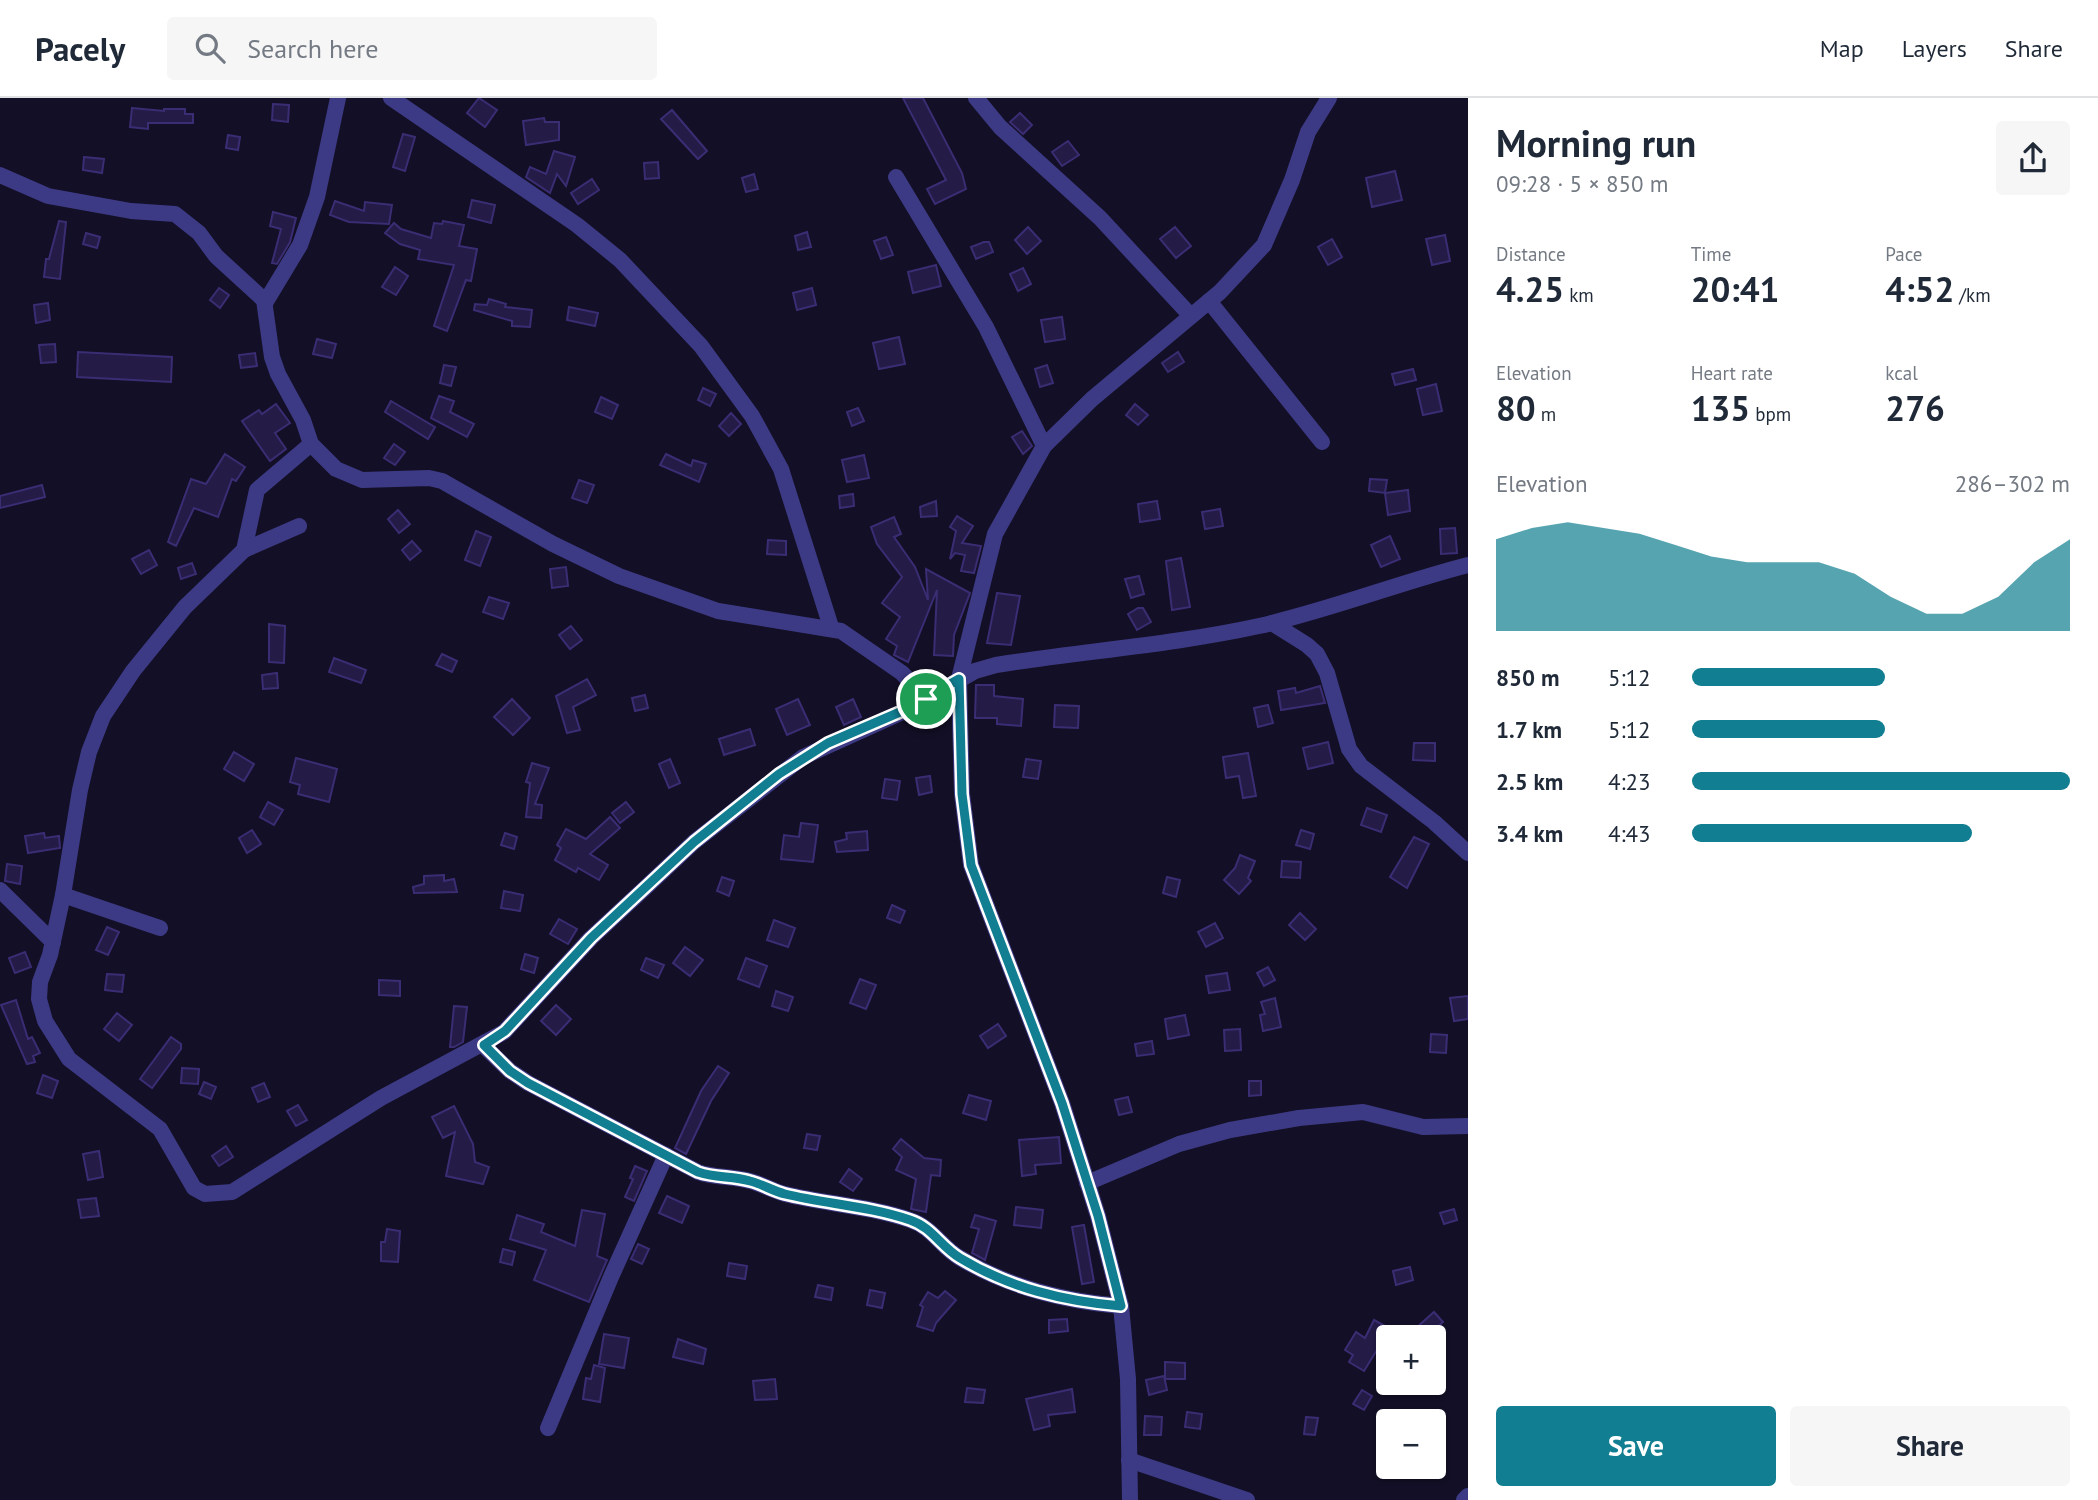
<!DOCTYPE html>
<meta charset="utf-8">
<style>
:root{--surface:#fff;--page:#f6f6f7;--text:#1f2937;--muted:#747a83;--line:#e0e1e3;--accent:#117e91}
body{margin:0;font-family:"PT Sans",sans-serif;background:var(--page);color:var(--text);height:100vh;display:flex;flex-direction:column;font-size:26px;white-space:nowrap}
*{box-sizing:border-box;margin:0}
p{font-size:23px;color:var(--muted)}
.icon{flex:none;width:38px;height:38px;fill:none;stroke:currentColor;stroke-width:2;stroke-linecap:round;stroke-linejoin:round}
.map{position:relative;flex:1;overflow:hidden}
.sheet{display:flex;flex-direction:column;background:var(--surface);width:630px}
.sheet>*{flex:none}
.fabs{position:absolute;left:1376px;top:1227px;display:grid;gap:14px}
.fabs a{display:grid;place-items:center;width:70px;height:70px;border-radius:7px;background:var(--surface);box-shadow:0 2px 5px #0004;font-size:35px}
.pin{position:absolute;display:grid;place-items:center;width:60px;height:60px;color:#fff;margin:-30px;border:4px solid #fff;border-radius:50%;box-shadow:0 2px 7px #0007}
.round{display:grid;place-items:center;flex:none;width:74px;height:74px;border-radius:7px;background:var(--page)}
.headline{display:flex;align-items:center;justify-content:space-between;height:119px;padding:0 28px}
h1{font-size:38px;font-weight:600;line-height:52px}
.stats{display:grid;grid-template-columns:repeat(3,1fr);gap:10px;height:119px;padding:7px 28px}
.stats div{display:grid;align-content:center}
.stats b{font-size:35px;font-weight:600}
.stats small{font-size:19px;font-weight:400}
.stats p{font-size:19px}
.chart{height:196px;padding:14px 28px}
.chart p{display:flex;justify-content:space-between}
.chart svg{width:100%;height:126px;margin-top:7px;fill:var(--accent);opacity:.7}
.action{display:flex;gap:14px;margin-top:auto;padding:14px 28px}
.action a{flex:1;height:80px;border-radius:7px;background:var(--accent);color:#fff;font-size:28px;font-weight:600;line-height:80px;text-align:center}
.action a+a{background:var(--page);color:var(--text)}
ul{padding:0 28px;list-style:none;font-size:23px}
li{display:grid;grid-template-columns:112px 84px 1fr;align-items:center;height:52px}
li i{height:18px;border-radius:9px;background:var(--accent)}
header{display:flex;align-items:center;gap:42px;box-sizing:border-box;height:98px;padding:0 35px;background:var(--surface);border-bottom:2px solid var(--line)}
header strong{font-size:33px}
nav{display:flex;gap:38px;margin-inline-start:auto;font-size:24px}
.search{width:490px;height:63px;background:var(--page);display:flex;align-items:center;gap:18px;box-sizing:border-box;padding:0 24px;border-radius:7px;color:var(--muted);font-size:26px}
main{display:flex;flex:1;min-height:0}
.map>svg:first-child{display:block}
</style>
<header>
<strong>Pacely</strong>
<div class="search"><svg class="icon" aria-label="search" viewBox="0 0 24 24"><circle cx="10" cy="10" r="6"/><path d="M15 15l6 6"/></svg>Search here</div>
<nav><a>Map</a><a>Layers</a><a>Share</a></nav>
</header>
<main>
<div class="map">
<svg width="1468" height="1402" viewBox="0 0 1468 1402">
<rect width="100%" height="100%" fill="#130f26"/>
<!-- building -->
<g fill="#241b47" stroke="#3b2d73" stroke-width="2">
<polygon points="479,0 497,12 485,29 467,15"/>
<polygon points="903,0 923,0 962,75 966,91 935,106 927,91 946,82"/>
<polygon points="273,6 289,7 288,24 272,22"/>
<polygon points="132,10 164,13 164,11 185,11 185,16 193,16 193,25 148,25 148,31 130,29"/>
<polygon points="672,12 707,53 698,61 661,21"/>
<polygon points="1020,15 1032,27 1023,36 1010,24"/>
<polygon points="544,20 545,24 559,24 559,42 526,47 523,23"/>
<polygon points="403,36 415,39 405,73 393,69"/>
<polygon points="228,37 240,39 238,52 226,50"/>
<polygon points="1068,43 1079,57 1062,68 1052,54"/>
<polygon points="554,53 575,59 566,88 557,76 550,95 526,79 530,69 546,76"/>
<polygon points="84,59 104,61 102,75 83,72"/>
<polygon points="658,64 659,80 645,81 644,65"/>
<polygon points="1395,73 1402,102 1372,109 1366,80"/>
<polygon points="754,76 758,91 746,94 742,80"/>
<polygon points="592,81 599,92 578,106 571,95"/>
<polygon points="472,102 495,107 491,125 468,119"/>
<polygon points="335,103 364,113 365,104 392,107 389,126 349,124 330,117"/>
<polygon points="273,114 296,120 290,144 277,166 272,165 281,131 270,128"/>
<polygon points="59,123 66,124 60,181 44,179 46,161 49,161"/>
<polygon points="443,123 464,127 459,148 477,151 471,183 466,182 447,233 434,228 454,167 418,161 420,152 400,146 385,135 394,125 401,131 431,140 434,125 442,126"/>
<polygon points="1028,129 1041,143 1027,156 1015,142"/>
<polygon points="1175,129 1191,148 1176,160 1160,141"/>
<polygon points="807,134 811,149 798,152 795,138"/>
<polygon points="86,135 100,139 97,150 83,146"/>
<polygon points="1445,137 1450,163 1432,167 1426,141"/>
<polygon points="886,139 893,157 881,161 874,143"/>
<polygon points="1332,141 1342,159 1328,167 1318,149"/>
<polygon points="984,144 989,144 993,154 976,161 971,149"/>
<polygon points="936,167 941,188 913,195 908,174"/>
<polygon points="395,169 408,178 396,197 382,189"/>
<polygon points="1023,170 1031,186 1018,193 1010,176"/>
<polygon points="219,190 229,197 220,210 210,202"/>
<polygon points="812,190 816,207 797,212 793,195"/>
<polygon points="489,201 506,206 505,209 532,212 530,229 512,228 512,223 474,212 475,206 487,207"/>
<polygon points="48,205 50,222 36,225 34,207"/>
<polygon points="569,209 598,215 595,228 567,222"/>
<polygon points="1062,219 1065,241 1045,244 1041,222"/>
<polygon points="899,239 905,266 879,271 873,245"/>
<polygon points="317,241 336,246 332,260 313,256"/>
<polygon points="55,246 56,264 41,265 39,247"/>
<polygon points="78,254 172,259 171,284 77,279"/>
<polygon points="1178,254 1184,264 1168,274 1162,265"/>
<polygon points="255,255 257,268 241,270 239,257"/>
<polygon points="444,267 456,269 451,288 440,285"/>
<polygon points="1047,267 1053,285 1040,289 1035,271"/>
<polygon points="1413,271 1416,282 1395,287 1392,276"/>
<polygon points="1436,286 1442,313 1423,317 1417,291"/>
<polygon points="703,290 716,296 710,308 698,302"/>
<polygon points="439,298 454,303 450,314 474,326 467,339 431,320"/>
<polygon points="601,299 618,307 612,321 595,314"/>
<polygon points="391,303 435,329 428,341 385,314"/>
<polygon points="276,306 290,325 275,335 286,351 270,363 242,323 259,312 262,316"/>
<polygon points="1135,306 1148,317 1138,327 1126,317"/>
<polygon points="858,310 864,323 852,328 847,314"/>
<polygon points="731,315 741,326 729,338 719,328"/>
<polygon points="1022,333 1032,348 1023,356 1012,339"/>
<polygon points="394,346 405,354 395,367 384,360"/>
<polygon points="225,356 245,369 236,383 232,381 218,419 194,410 176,448 168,444 191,381 206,386"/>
<polygon points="666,356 691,368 693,362 706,366 699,384 660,367"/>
<polygon points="864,357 869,380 847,384 842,362"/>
<polygon points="1370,381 1387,382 1385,395 1369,393"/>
<polygon points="579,382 594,387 587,405 572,400"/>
<polygon points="42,387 45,399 0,410 0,398"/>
<polygon points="1408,392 1410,413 1388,417 1385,395"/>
<polygon points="853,396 854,408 840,410 839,398"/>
<polygon points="936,403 937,418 921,419 920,409"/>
<polygon points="1157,403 1160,421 1140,424 1138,406"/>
<polygon points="1220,411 1223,428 1205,431 1202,414"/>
<polygon points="398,412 410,426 399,435 388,421"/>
<polygon points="957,418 973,428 962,445 981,448 974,475 961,473 965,457 955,455 950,461 956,433 950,429"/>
<polygon points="894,419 901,436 894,439 915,469 928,502 926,471 970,495 954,537 953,558 934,557 937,492 908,564 894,557 897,548 886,541 900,519 882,505 902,479 877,446 871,429"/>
<polygon points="1455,430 1457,455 1441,456 1440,431"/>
<polygon points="476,433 491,439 480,468 465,462"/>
<polygon points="1390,438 1400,461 1381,469 1371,447"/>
<polygon points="768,442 786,443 786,457 767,456"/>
<polygon points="412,443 421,453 410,462 402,452"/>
<polygon points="149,452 157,467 141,476 132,461"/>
<polygon points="1181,460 1190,509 1172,512 1166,463"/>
<polygon points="192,465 196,476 181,481 178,470"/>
<polygon points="566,469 568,488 552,490 550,471"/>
<polygon points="1139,478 1144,496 1131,500 1125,481"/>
<polygon points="997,495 1020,498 1011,547 987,545"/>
<polygon points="489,499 509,505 503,521 483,514"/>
<polygon points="1138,510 1143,510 1151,524 1137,532 1128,516"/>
<polygon points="269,526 285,528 284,565 269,564"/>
<polygon points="571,528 582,542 570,551 559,537"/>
<polygon points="442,556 457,563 452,574 436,567"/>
<polygon points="334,560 366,572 361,585 329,574"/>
<polygon points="277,575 278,590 263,591 262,577"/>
<polygon points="587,581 596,597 573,609 580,632 567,635 556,598"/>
<polygon points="976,587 994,587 994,598 1023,601 1021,628 997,626 997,620 975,620"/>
<polygon points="1320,588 1325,605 1281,612 1278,593 1295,590 1296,595"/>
<polygon points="645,597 648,610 635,613 632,600"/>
<polygon points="512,601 530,620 513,637 494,619"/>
<polygon points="798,601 810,627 787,637 776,611"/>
<polygon points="853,601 861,619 844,627 836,609"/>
<polygon points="1055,607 1079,608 1078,630 1054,629"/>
<polygon points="1268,607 1273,625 1258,629 1254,610"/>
<polygon points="750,631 755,647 724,657 719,641"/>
<polygon points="1328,644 1333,665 1308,671 1303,650"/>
<polygon points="1414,645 1435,645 1435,663 1413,662"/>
<polygon points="234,654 254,666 244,683 224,671"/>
<polygon points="1248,655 1256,698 1243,700 1239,678 1226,680 1223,659"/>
<polygon points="296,660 337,671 329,704 298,696 300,687 290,684"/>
<polygon points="670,661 680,685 669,690 659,666"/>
<polygon points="1026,661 1041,663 1038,681 1023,679"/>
<polygon points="532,665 549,670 535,706 542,707 541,720 526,719 530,685 526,684"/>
<polygon points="930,678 932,694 919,697 916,680"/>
<polygon points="885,681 900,683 897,702 882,700"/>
<polygon points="268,704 283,712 274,727 260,719"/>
<polygon points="626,704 634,714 620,725 612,715"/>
<polygon points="1367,710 1387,717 1381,734 1361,727"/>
<polygon points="610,719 620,730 590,756 608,767 599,782 578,770 576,774 555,762 561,750 557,747 566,731 586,741"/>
<polygon points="801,725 818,727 813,764 781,761 784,737 799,739"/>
<polygon points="252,732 261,746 247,755 239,740"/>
<polygon points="1301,732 1314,736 1310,751 1296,747"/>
<polygon points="867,733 868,752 837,754 835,744 847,741 846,735"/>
<polygon points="44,735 45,740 59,738 60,750 28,755 25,738"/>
<polygon points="505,735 517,739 514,751 501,747"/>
<polygon points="1414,739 1429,746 1407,790 1390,779"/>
<polygon points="1240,757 1255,763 1248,780 1251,783 1239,796 1224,782 1235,770"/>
<polygon points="1282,763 1301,764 1300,780 1281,779"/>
<polygon points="7,766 22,768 20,786 5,783"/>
<polygon points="444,777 444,783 454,781 457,794 414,795 413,789 424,786 424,778"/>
<polygon points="722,779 734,783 729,798 717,793"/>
<polygon points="1167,779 1180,782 1176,799 1163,795"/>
<polygon points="504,793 523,797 520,813 501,810"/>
<polygon points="892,807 905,813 900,825 887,820"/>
<polygon points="1300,815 1316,831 1305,842 1289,827"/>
<polygon points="559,821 577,831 568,846 550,836"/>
<polygon points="774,822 795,830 788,849 767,842"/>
<polygon points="1215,825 1223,840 1206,849 1198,834"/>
<polygon points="107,829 119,834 108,857 96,852"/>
<polygon points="685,849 703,862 690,878 673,865"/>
<polygon points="25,854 31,869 15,875 9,860"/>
<polygon points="525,856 538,860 534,875 521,871"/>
<polygon points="646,860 664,867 658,880 641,872"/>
<polygon points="746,860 767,868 759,889 738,881"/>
<polygon points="1268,869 1275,882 1264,888 1257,875"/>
<polygon points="1227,875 1230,892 1209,895 1206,878"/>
<polygon points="107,876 124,877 122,894 105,892"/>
<polygon points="860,881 876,887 866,911 850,905"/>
<polygon points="379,882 400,883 400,898 379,897"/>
<polygon points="776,893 793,899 788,913 772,908"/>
<polygon points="1468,898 1468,921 1454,923 1450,900"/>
<polygon points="1275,900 1281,929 1263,933 1260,917 1265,916 1261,904"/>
<polygon points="16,902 28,941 32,939 40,955 33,958 35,964 27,966 1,907"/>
<polygon points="556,907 571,921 556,937 541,923"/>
<polygon points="454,908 467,909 463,944 454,949 450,949"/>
<polygon points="117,915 132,927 119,943 104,931"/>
<polygon points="1185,917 1189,937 1168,941 1165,921"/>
<polygon points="998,926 1006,938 988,950 980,938"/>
<polygon points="1240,931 1241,952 1225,953 1224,932"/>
<polygon points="1431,936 1447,937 1446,955 1430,954"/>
<polygon points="171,939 181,946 181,951 152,990 140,981"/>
<polygon points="1152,943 1154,956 1137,958 1135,946"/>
<polygon points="718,968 729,975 711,1003 686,1056 675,1050 701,993"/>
<polygon points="182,970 199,971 198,986 181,985"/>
<polygon points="43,977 58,983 52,1000 37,995"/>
<polygon points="1249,983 1261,983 1261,997 1249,998"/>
<polygon points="204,984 216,989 211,1001 199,996"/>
<polygon points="264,985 270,999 258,1004 252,990"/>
<polygon points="969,997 991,1003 986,1022 963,1015"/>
<polygon points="1128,999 1132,1014 1119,1017 1115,1002"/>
<polygon points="298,1007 307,1022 296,1028 287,1013"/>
<polygon points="454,1008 473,1046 475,1064 489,1069 483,1086 446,1078 455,1034 443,1040 432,1019"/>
<polygon points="807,1036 820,1038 817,1052 804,1050"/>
<polygon points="1059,1039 1061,1065 1035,1067 1036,1076 1022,1078 1019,1042"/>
<polygon points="901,1041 924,1060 941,1062 940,1078 931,1077 926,1114 911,1111 916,1081 896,1072 902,1059 893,1051"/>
<polygon points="226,1048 233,1059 219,1068 212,1058"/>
<polygon points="99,1053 103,1079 88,1082 83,1056"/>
<polygon points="635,1068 647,1073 634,1103 625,1099 633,1081 630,1080"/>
<polygon points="849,1071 862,1081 853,1093 840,1084"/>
<polygon points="667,1098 689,1108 682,1125 659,1115"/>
<polygon points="96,1100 99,1118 81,1120 78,1102"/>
<polygon points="1016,1109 1043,1112 1041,1130 1014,1127"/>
<polygon points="1454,1111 1457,1122 1444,1126 1440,1115"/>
<polygon points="582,1112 605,1116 597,1158 607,1162 589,1204 534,1182 546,1152 510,1141 517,1117 544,1126 541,1134 575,1148"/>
<polygon points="975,1117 996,1123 985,1162 972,1155 979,1131 971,1129"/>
<polygon points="1084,1127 1094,1184 1082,1186 1072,1129"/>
<polygon points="387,1131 400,1133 398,1164 381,1163 381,1144 385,1144"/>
<polygon points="638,1146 649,1151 642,1166 631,1161"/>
<polygon points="503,1151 515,1154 512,1167 500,1164"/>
<polygon points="729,1165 747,1168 745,1181 727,1178"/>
<polygon points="1410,1169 1413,1182 1396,1187 1393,1173"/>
<polygon points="818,1187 833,1190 831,1202 815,1199"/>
<polygon points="870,1192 885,1195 882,1210 867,1207"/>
<polygon points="945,1193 956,1202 936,1225 933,1233 917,1228 923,1209 920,1207 928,1194 938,1200"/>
<polygon points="1434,1214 1443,1224 1427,1239 1406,1239"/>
<polygon points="1067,1221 1068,1233 1049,1235 1049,1222"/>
<polygon points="1374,1222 1405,1239 1385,1239 1364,1273 1349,1264 1353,1257 1345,1252 1356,1234 1365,1240"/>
<polygon points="604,1236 629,1240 624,1270 599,1266"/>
<polygon points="678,1241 706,1251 703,1266 673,1259"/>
<polygon points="1165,1264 1185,1265 1185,1281 1165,1281"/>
<polygon points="594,1267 605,1270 600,1304 583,1301 586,1280 591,1281"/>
<polygon points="1164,1278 1167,1292 1149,1297 1146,1282"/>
<polygon points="775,1281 777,1301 755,1302 753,1283"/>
<polygon points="967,1290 985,1292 983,1305 965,1304"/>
<polygon points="1072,1291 1075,1314 1048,1317 1050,1328 1034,1332 1026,1301"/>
<polygon points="1362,1292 1372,1298 1364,1312 1353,1306"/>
<polygon points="1187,1314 1202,1316 1200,1331 1185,1329"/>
<polygon points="1145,1318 1162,1319 1161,1337 1144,1337"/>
<polygon points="1306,1319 1318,1320 1315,1337 1304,1336"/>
</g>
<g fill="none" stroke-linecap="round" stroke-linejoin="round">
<!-- minor -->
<g stroke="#3d3a85" stroke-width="16">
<polyline points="391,0 577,127 620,162 701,248 752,318 781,371 831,529"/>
<polyline points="976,0 1000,29 1100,120 1191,218"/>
<polyline points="0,77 48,98 131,113 175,116 199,135 216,158 264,202 272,259 278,276 303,322 311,346 336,371 362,382 429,380 442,383 553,446 619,478 718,513 841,533 902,575 926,601"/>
<polyline points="896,79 986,229 1044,348"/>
<polyline points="1209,203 1322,344"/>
<polyline points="265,205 300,147 317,99 338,0"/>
<path d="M311,346L257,392L244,452L185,509L133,573L103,618L89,654L80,692L63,797L50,857L40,884L39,901L45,923L69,961L160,1031L194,1090L205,1096L232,1094L381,1000L504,934L591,840L645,790L694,744L803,659L907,612L975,573L996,567C1083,553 1172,547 1259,528C1330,512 1398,485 1468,467"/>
<polyline points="244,452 299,428"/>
<polyline points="1272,525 1307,547 1317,556 1327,575 1349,651 1361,668 1434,724 1468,755"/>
<polyline points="0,792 53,844"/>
<polyline points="63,797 160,830"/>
<path d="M483,947L510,973L528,985L698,1074C715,1080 732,1078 750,1083C762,1086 773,1093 785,1096C826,1106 869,1108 910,1122C932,1129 941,1149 960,1160C1010,1190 1064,1203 1121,1208"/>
<polyline points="1087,1085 1179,1046 1230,1032 1299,1020 1363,1014 1423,1029 1468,1028"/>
<polyline points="548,1330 611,1179 666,1057"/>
<polyline points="1129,1362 1247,1402"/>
<polyline points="1130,1402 1128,1281 1121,1208 1098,1118 1062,1005 971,767 962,696 959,581 995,436 1044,348 1092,301 1220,194 1264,147 1292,82 1308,34 1329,0"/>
<polyline points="1464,1402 1468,1398"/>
</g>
</g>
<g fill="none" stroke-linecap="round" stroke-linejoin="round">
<defs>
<path id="route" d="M959,581L962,696L971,767L1062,1005L1098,1118L1121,1208C1063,1203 1010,1190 960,1160C941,1149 932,1129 910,1122C869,1108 826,1106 785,1096C773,1093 762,1086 750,1083C732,1078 715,1080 698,1074L528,985L510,973L484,947L505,933L591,840L694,744L779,676L828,645L907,611Z"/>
</defs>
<!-- route casing -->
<use href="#route" stroke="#fff" stroke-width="14"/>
<!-- route -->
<use href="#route" stroke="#117e91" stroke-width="9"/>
</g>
</svg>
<div class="fabs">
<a>+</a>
<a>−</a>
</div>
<div class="pin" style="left:926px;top:601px;background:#1e9e55"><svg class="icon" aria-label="arrive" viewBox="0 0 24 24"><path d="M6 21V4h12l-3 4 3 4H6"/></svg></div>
</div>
<section class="sheet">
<div class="headline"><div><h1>Morning run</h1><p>09:28 · 5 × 850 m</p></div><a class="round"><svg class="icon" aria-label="share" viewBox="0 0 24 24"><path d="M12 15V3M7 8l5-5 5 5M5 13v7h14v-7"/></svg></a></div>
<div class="stats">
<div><p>Distance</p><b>4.25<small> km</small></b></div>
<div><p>Time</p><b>20:41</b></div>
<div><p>Pace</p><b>4:52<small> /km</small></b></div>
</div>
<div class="stats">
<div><p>Elevation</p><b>80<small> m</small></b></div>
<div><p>Heart rate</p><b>135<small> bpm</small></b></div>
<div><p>kcal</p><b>276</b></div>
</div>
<div class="chart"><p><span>Elevation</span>286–302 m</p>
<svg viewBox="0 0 160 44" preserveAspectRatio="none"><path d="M0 44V12L10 8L20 6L30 8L40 10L50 14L60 18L70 20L80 20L90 20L100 24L110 32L120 38L130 38L140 32L150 20L160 12V44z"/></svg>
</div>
<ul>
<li><b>850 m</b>5:12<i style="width:51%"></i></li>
<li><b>1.7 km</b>5:12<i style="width:51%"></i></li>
<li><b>2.5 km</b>4:23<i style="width:100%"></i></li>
<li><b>3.4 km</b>4:43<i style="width:74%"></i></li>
</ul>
<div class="action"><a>Save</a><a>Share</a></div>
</section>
</main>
